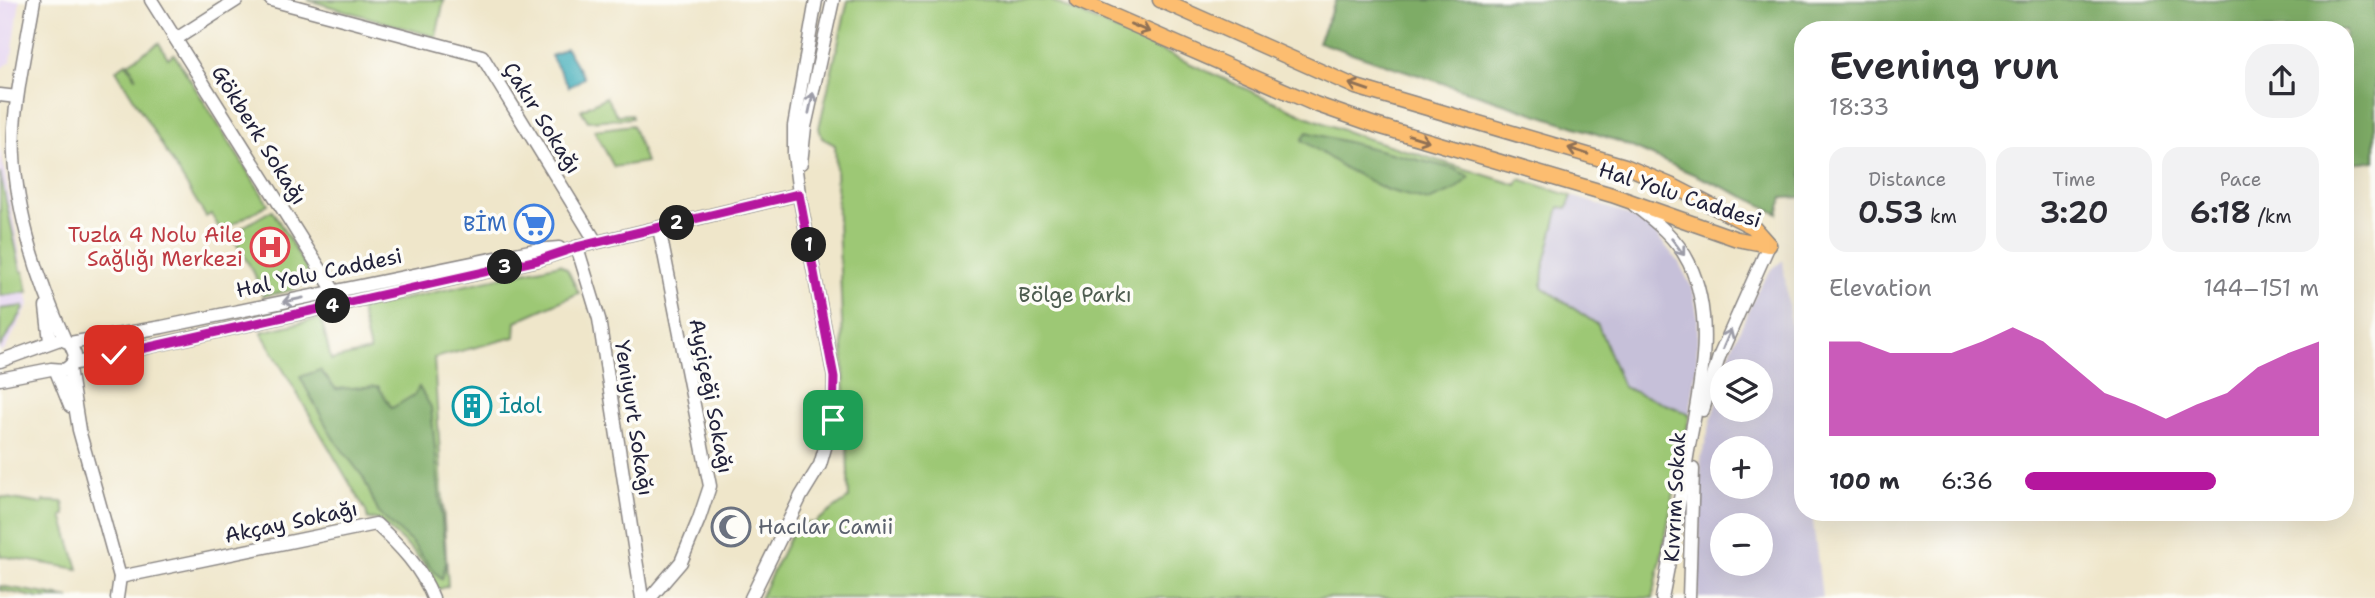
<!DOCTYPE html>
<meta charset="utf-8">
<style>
:root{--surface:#fff;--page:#f2f2f3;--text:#2b2b33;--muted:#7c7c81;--accent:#b5179e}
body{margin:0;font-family:"Shantell Sans",sans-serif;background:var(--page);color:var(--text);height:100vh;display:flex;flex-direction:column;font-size:26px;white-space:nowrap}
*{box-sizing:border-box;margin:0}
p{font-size:23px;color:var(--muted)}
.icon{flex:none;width:38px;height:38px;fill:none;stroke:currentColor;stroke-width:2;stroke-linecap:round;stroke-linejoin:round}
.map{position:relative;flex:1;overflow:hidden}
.details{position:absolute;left:1794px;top:21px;width:560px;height:500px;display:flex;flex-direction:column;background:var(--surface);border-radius:28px;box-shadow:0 7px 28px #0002}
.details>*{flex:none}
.controls{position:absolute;left:1710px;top:359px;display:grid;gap:14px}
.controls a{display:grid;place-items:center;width:63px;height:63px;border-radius:50%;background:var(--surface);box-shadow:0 7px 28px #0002;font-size:35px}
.pin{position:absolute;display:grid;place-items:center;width:60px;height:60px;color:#fff;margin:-30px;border-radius:14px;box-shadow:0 4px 10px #0006}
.km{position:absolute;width:35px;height:35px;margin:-18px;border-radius:50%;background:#222;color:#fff;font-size:19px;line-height:35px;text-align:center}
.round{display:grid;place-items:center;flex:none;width:74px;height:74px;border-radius:28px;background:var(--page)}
.overview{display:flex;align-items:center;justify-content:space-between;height:119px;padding:0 35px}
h1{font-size:38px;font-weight:600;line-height:52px}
.stats{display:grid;grid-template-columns:repeat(3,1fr);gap:10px;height:119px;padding:7px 35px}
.stats div{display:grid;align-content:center;border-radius:18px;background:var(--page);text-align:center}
.stats b{font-size:30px;font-weight:600}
.stats small{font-size:19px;font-weight:400}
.stats p{font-size:19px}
.chart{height:196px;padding:14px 35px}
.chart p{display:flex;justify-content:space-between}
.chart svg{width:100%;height:126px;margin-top:7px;fill:var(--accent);opacity:.7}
ul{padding:0 35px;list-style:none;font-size:23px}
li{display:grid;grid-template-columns:112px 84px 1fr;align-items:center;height:52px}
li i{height:18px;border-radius:9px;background:var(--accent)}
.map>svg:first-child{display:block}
</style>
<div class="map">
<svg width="2375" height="598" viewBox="0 0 2375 598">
<rect width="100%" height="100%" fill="#fdfcf7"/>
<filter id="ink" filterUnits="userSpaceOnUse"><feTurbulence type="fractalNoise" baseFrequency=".0143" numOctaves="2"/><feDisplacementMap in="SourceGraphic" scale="14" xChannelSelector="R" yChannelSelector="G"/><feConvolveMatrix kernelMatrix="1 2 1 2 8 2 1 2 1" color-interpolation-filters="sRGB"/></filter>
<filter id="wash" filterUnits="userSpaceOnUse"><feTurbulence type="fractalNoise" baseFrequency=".00686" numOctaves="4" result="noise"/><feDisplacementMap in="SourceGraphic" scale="28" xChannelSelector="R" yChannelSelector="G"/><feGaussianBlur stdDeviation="1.57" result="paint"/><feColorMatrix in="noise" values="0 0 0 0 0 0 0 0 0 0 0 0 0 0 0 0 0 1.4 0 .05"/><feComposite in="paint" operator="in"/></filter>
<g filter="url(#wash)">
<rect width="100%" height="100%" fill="#efe6ca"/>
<!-- built -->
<g fill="#e4d3f1">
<polygon points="0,0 20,0 11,62 0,69"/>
<polygon points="0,123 0,147 29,305 4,351 0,351"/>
</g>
<!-- industrial -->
<g fill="#c6c0d9" fill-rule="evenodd">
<polygon points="1572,196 1619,211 1649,226 1678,261 1693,290 1698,318 1697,365 1690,414 1622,391 1539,288 1540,209"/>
<path d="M1783,260L1802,426V513H1812L1822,598H1698L1701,459L1722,380V410H1760V371H1724L1728,356L1758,289L1771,270ZM1722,448H1760V486H1722ZM1722,525H1760V564H1722Z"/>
</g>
<!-- green -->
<g fill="#9dc874" stroke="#607558" stroke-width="2">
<polygon points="308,0 444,0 436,37"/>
<polygon points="848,0 1050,0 1308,117 1356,135 1517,185 1520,179 1572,196 1567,208 1559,207 1543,270 1542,287 1598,325 1623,387 1690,414 1653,598 760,598 797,522 814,523 849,498 835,145 822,138 819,128"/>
<polygon points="159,43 168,58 174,54 268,204 221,231 211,214 206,217 116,70 126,63 136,78 128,63"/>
<polygon points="606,97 617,115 631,114 632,118 588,121 581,110"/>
<polygon points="632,125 646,162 614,167 594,130"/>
<polygon points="0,173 21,271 24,272 28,292 0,296"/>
<path d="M272,210L309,273C303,293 281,292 263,296L254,273L231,234Z"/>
<path d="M560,264L567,269L579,293L516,321L515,337L434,358L448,586L437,590C428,559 399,538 376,519L368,520L366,511L261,332L321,318L331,360L370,351L360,309Z"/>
<polygon points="23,306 24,309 0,347 0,309"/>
<polygon points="0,497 42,504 43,501 63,502 65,515 62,516 78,569 0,556"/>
<polygon points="0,586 70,598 39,598 0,590"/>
</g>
<!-- forest -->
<g fill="#7eac66" stroke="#506750" stroke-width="2">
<polygon points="1336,0 2375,0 2375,161 2345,163 2345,30 1802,30 1802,197 1783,198 1778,214 1752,200 1618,141 1318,42"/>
<polygon points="1307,132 1455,169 1470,177 1453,191 1428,201 1387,190 1346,169 1302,140"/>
<polygon points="320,370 336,389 378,386 392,408 414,395 419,387 431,407 446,563 442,579 431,568 412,543 379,514 363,477 333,438 300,377"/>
</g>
<!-- water -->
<polygon fill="#3aaab7" stroke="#2e6679" stroke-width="2" points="566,48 584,78 569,87 551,56"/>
</g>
<g filter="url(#ink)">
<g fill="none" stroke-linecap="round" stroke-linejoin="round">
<defs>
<g id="minor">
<path d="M34,0C27,42 17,85 14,127C10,197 37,278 65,340"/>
<polyline points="151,0 334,291"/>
<polyline points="271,0 482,56 596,242"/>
<polyline points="176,39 237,0"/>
<polyline points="0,95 17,97"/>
<polyline points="801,163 805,127 833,0"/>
<path d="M1634,205C1655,221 1677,238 1689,263C1717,321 1699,391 1688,451C1680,500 1672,549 1662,598"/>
<polyline points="577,247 599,319 642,598"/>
<polyline points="46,307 50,341"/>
<polyline points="70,343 162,327 535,250 559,248"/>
<polyline points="0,361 60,339 70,343 75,355 72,364 65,370 51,369 0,379"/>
<polyline points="72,364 538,260 577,247 799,194"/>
<polyline points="69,368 79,430 120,577 117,598"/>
<polyline points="56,371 70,406"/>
<polyline points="1703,410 1719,357 1769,245"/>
<path d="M120,577L376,524C400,546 421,567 433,598"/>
<polyline points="650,598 681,562 699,519 710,486 659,228"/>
<polyline points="751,598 801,496 820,465 833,420 834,377 799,194 794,155 794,126 816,0"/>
<polyline points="1689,598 1693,469"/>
</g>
<g id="major">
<polyline points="1077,0 1315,104 1375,125 1612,195 1737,239 1769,245"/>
<polyline points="1160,0 1356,87 1625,166 1675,187 1753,227 1769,245"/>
</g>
</defs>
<!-- minor casing -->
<use href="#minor" stroke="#888482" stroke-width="15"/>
<!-- major casing -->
<use href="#major" stroke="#888482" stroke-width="17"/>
<!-- minor -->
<use href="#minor" stroke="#fff" stroke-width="12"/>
<!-- major -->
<use href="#major" stroke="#fcbd6f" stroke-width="14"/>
</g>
<!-- one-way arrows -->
<defs><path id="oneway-shaft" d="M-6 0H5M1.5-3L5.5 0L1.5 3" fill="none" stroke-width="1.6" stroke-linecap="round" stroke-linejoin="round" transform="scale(1.75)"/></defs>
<g stroke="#8f7055">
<use href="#oneway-shaft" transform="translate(1140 28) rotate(23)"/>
<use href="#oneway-shaft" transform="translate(1359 87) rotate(-161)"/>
<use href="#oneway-shaft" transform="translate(1419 138) rotate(17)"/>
<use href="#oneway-shaft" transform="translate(1578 151) rotate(-162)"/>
</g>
<g stroke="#9c9ca7">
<use href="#oneway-shaft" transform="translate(811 103) rotate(-78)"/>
<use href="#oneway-shaft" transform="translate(1678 247) rotate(53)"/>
<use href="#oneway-shaft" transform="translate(293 300) rotate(168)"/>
<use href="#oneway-shaft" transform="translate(1727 339) rotate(-67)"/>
</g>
</g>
<g fill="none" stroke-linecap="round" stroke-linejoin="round" filter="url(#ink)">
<defs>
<polyline id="route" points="114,355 538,260 577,247 799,194 834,377 833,420"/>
</defs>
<!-- route casing -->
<use href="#route" stroke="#fff" stroke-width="14"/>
<!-- route -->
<use href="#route" stroke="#b5179e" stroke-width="9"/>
</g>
<!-- icons -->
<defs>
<symbol id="supermarket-ring" viewBox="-11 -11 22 22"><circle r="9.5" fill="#fdfcf7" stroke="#3f7fe0" stroke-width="1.5"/><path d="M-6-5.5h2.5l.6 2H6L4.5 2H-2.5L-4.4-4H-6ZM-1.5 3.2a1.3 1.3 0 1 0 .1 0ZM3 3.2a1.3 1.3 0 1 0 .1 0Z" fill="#3f7fe0"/></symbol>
<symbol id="hospital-ring" viewBox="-11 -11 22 22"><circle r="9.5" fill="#fdfcf7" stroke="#e0444e" stroke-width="1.5"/><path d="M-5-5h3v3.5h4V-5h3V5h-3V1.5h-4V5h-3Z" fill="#e0444e"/></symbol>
<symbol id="building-ring" viewBox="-11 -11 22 22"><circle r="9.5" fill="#fdfcf7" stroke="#0f9aa8" stroke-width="1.5"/><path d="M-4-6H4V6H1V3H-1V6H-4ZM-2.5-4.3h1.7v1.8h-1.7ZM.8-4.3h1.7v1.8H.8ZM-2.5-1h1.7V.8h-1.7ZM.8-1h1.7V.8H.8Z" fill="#0f9aa8"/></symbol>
<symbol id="mosque-ring" viewBox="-11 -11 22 22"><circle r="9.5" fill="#fdfcf7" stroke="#6b7280" stroke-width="1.5"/><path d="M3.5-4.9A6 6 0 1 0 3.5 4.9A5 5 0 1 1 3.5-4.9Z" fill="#6b7280"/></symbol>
</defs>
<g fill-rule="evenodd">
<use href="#supermarket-ring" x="512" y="202" width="44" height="44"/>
<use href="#hospital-ring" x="248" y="225" width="44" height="44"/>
<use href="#building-ring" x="450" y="384" width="44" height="44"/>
<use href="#mosque-ring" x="709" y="505" width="44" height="44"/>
</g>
<g text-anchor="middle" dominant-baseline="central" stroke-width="7" stroke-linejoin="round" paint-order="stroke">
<!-- street labels -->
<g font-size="21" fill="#22223b" stroke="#fdfcf7">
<text transform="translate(542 118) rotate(58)">Çakır Sokağı</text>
<text transform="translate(259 135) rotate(58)">Gökberk Sokağı</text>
<text transform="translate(1680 195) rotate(18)">Hal Yolu Caddesi</text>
<text transform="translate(319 273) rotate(-12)">Hal Yolu Caddesi</text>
<text transform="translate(711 396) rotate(79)">Ayçiçeği Sokağı</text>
<text transform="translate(634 418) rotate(81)">Yeniyurt Sokağı</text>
<text transform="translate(1675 497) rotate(-87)">Kıvrım Sokak</text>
<text transform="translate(291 522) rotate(-12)">Akçay Sokağı</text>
</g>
<!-- shop labels -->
<g font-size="21" fill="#366cbe" stroke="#fdfcf7" text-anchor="end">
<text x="507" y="224">BİM</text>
</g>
<!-- health labels -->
<g font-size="21" fill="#be3a42" stroke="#fdfcf7" text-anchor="end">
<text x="243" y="235">Tuzla 4 Nolu Aile<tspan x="243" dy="24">Sağlığı Merkezi</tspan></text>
</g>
<!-- park labels -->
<g font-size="21" fill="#4d5c4f" stroke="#fdfcf7">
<text x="1075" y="295">Bölge Parkı</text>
</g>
<!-- culture labels -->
<g font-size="21" fill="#0d838f" stroke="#fdfcf7" text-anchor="start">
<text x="499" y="406">İdol</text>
</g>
<!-- worship labels -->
<g font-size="21" fill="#5b616d" stroke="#fdfcf7" text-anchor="start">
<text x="758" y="527">Hacılar Camii</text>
</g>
</g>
</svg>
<div class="controls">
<a><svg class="icon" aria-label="layers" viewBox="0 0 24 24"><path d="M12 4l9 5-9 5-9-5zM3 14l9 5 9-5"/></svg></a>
<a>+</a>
<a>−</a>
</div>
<div class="pin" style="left:833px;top:420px;background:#1e9e55"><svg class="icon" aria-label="arrive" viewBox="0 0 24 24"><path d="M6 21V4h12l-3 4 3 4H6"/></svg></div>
<div class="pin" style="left:114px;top:355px;background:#d93025"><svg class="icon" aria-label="check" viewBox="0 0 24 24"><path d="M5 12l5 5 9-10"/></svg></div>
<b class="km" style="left:809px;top:245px">1</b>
<b class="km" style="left:677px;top:223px">2</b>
<b class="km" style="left:505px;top:267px">3</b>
<b class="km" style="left:333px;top:306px">4</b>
<section class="details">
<div class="overview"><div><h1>Evening run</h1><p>18:33</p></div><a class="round"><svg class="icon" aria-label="share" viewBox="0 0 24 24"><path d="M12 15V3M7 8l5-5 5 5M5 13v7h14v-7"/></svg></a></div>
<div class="stats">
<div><p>Distance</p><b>0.53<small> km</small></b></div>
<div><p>Time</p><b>3:20</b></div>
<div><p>Pace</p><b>6:18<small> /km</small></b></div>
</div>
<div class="chart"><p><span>Elevation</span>144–151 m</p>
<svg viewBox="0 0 160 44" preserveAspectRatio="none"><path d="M0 44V11L10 11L20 15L30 15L40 15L50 11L60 6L70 11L80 20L90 29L100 33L110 38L120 33L130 29L140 20L150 15L160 11V44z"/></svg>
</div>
<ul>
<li><b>100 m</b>6:36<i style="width:65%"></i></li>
</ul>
</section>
</div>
